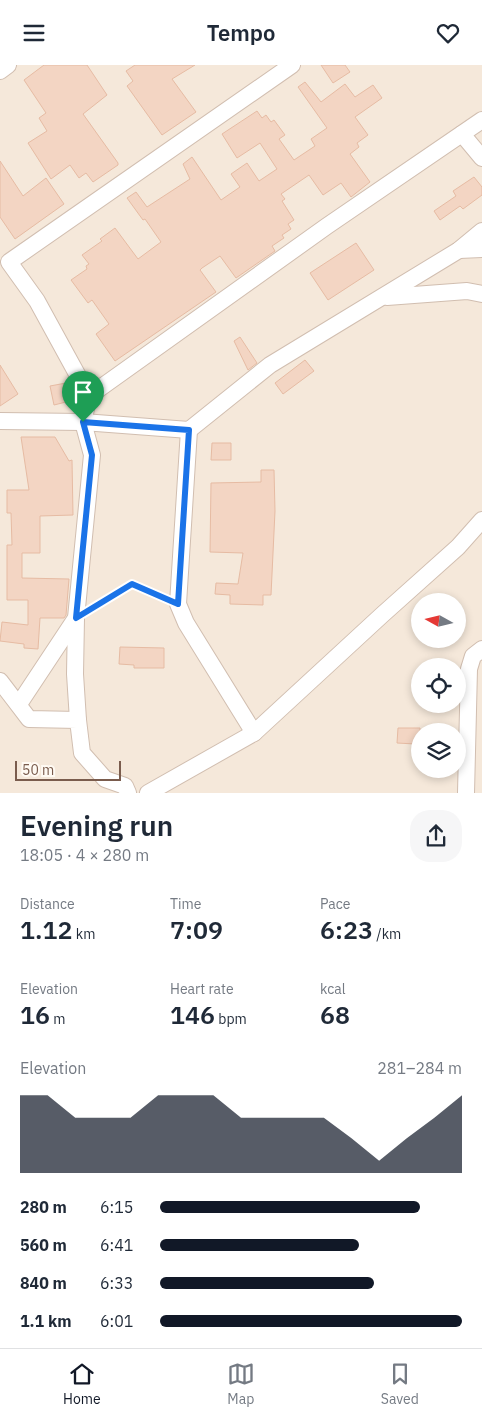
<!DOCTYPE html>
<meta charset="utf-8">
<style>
:root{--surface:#fff;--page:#f6f6f7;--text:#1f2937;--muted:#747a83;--line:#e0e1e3;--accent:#111827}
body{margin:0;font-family:"IBM Plex Sans",sans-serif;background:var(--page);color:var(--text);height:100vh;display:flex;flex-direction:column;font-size:19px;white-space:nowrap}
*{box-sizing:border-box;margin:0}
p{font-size:16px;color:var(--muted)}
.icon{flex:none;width:28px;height:28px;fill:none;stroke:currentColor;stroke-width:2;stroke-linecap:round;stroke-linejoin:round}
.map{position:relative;height:728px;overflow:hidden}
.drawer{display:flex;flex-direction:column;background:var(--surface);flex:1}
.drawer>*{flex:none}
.needle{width:32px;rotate:278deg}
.fabs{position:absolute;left:411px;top:528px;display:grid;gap:10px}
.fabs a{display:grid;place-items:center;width:55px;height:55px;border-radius:50%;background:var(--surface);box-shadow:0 2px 8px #0003;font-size:25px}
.scale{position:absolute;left:15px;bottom:12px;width:106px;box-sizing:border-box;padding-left:5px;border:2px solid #7a5c4d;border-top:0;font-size:14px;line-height:18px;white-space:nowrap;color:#7a5c4d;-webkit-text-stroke:4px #fffaf3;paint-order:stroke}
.pin{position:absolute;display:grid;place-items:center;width:42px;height:42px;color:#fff;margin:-51px -21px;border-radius:50% 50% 50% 0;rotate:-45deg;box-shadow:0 0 5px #0007}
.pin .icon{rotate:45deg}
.round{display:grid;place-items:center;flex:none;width:52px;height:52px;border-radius:20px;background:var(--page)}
.summary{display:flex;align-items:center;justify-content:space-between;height:85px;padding:0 20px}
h1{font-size:28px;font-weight:600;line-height:38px}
.figures{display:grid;grid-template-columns:repeat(3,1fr);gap:8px;height:85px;padding:5px 20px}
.figures div{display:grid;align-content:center}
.figures b{font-size:25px;font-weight:600}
.figures small{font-size:14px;font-weight:400}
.figures p{font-size:14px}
.chart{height:140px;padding:10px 20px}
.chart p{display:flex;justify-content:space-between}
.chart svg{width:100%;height:90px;margin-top:5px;fill:var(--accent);opacity:.7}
ul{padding:0 20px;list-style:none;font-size:16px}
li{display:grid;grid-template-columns:80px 60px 1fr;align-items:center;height:38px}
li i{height:12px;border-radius:6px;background:var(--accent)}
header{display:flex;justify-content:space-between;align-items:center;height:65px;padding:0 20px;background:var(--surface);font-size:22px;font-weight:600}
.dock{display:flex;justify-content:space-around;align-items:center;height:70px;border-top:1px solid var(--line);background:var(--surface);font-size:14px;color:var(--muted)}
.dock a{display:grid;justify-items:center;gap:2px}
.dock .selected{color:var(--accent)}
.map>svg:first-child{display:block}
</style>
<header><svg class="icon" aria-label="menu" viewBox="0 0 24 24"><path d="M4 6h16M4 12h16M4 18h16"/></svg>Tempo<svg class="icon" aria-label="heart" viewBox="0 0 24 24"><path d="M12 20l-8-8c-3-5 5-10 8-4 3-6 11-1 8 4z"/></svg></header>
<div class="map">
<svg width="482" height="728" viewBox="0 0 482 728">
<rect width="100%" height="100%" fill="#fdf6ec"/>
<!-- residential -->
<path fill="#f5e8da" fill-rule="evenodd" d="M0,0H482V728H0ZM420,536H458V574H420ZM420,601H458V639H420ZM420,666H458V704H420Z"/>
<!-- building -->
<g fill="#f3d5c3" stroke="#e6bba3">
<polygon points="44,0 87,0 107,30 83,49 118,98 118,100 93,117 86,108 79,113 70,100 51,114 28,78 47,66 39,53 46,48 24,15"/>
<polygon points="135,0 195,0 172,14 196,47 162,70 127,21 133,16 126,6"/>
<polygon points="321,0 345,0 350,7 333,18"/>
<polygon points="305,17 321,37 345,19 355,32 373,20 382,33 355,52 368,70 357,78 359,82 350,89 370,117 351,132 341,118 323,130 309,110 281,129 285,134 282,136 294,155 288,159 291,164 282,170 284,173 272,181 275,186 236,213 220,191 202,203 200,205 216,227 115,296 96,269 109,259 92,235 88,238 71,215 87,204 86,201 89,199 82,190 102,176 100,174 115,163 138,194 161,177 145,154 143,155 127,133 136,127 147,142 190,114 183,99 192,92 221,135 240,122 231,109 247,98 259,116 277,104 260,78 237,93 222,69 257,46 262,53 266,50 271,57 274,55 285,70 279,74 294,95 315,81 311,74 327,63 298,22"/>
<polygon points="0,96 23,131 46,113 64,139 15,174 0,152"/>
<polygon points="474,112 482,122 482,130 463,144 460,141 440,155 434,146 456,131 453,126"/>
<polygon points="356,178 374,205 328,235 310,208"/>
<polygon points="240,272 257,298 248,305 234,276"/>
<polygon points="305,295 314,306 283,329 275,318"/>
<polygon points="0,300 18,329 0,341"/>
<polygon points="66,318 70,336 54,340 50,321"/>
<polygon points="21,372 55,372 69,396 72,395 73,450 40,451 40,488 22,488 22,513 69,514 66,550 64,553 40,553 38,584 24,583 24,579 0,576 2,557 28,560 28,535 7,535 7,480 12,480 11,448 7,448 7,425 29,425"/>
<polygon points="212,378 231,378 231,395 211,395"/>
<polygon points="261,405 274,405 275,446 271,530 263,530 263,540 230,539 230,530 215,529 216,518 238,519 243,488 210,487 211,418 261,417"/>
<polygon points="120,582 164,583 164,603 134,603 134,600 119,599"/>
<polygon points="398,663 420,663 420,677 415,677 415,679 397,678"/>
</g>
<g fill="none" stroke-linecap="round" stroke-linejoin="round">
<defs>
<g id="minor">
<polyline points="0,6 8,0"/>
<polyline points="462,69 482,93"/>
<polyline points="459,185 482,184"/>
<polyline points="387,232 467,226 482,229"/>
<polyline points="89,331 327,161 482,55"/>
<polyline points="0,356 83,357 189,365 270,300 459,185 482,166"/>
<polyline points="189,365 178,539 186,558 254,668"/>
<polyline points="76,553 75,609 78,655"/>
<polyline points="0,616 29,654 78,655 82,688 105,714 125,721 128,728"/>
<polyline points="19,639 76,553 92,390 83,357 89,331 37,236 9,197 292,0"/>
<polyline points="148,728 254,668 382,550 458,482 482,455"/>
<polyline points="466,728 469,604 473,591 482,584"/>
</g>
</defs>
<!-- minor casing -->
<use href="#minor" stroke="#d1beb0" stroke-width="18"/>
<!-- path -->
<polyline stroke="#d9b8a5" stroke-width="2.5" stroke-dasharray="1 4" stroke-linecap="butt" points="92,543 132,519 164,533"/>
<!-- minor -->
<use href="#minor" stroke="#fff" stroke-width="16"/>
</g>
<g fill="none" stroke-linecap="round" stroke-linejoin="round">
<defs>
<polygon id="route" points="83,357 189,365 178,539 132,519 76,553 92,390"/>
</defs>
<!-- route casing -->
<use href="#route" stroke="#fff" stroke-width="10"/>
<!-- route -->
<use href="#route" stroke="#1a73e8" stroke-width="6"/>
</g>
</svg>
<div class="fabs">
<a><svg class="needle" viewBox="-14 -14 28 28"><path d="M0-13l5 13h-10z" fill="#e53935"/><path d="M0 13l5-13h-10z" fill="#747a83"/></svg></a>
<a><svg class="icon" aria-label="locate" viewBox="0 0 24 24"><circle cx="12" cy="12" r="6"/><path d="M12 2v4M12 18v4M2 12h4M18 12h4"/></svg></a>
<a><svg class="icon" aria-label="layers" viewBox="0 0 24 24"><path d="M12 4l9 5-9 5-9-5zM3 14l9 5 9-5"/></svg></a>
</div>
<div class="scale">50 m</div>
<div class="pin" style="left:83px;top:357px;background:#1e9e55"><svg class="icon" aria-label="arrive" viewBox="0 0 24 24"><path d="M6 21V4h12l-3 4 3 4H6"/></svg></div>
</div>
<section class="drawer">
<div class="summary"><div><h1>Evening run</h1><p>18:05 · 4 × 280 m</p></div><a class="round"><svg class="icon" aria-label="share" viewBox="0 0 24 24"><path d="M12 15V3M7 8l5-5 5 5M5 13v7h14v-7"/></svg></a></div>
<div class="figures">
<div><p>Distance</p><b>1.12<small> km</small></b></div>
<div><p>Time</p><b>7:09</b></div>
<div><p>Pace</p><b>6:23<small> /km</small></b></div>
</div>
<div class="figures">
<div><p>Elevation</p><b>16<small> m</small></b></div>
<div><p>Heart rate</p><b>146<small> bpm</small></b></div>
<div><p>kcal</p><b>68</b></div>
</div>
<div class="chart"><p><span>Elevation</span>281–284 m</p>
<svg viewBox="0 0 160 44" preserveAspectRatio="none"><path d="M0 44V6L10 6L20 17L30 17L40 17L50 6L60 6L70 6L80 17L90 17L100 17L110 17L120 27L130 38L140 27L150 17L160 6V44z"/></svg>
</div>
<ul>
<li><b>280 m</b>6:15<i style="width:86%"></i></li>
<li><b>560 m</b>6:41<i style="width:66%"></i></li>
<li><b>840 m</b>6:33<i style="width:71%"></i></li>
<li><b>1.1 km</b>6:01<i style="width:100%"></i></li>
</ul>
</section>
<nav class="dock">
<a class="selected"><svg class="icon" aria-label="home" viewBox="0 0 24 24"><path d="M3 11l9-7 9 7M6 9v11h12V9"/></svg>Home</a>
<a><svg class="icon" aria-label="map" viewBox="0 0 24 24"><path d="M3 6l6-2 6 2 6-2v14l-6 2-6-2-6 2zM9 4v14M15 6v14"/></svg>Map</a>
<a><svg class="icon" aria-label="saved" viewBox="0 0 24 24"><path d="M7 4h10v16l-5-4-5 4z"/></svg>Saved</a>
</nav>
